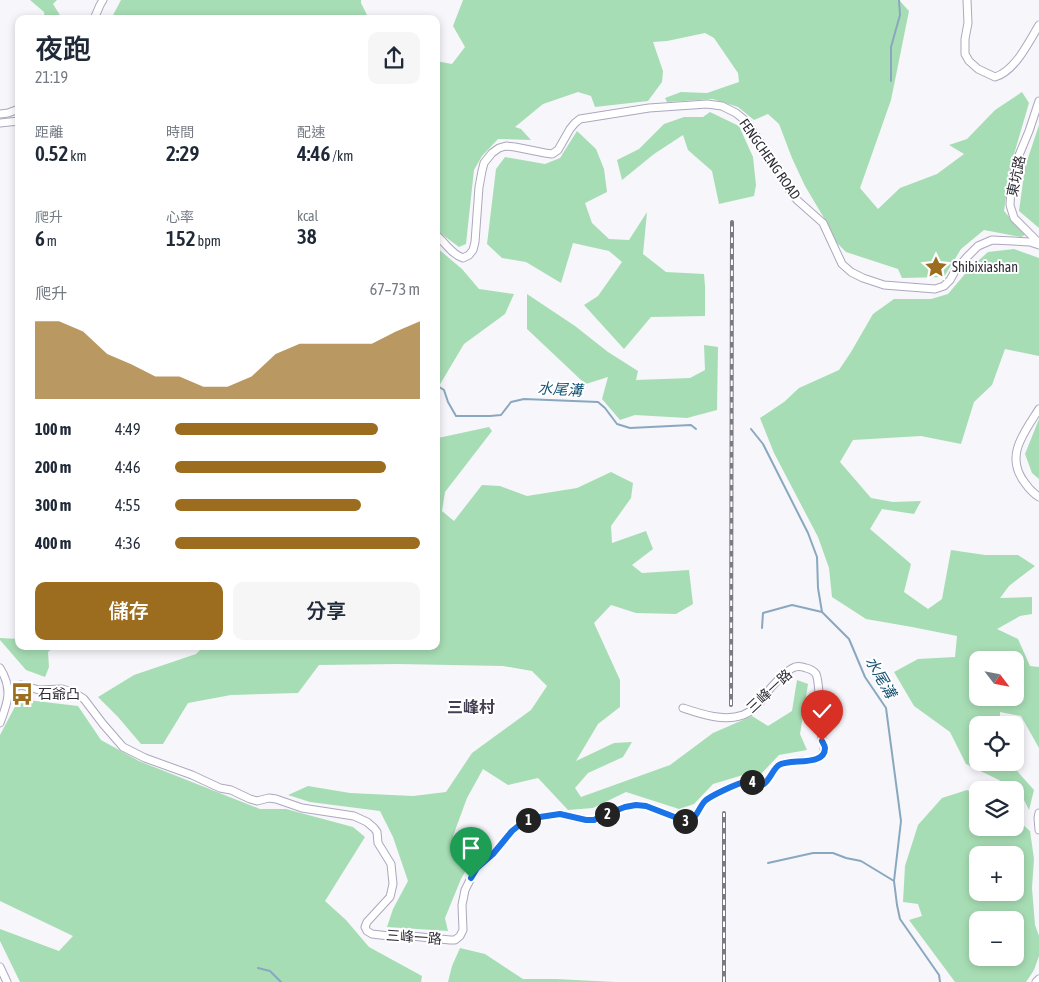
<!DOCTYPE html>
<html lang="zh-TW">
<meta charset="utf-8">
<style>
:root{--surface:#fff;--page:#f6f6f7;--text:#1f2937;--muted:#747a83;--accent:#9c6d1f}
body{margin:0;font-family:"Asap Condensed","Noto Sans TC",sans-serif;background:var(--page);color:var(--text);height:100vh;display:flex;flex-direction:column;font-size:19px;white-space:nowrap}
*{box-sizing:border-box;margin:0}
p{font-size:16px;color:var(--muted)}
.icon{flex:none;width:28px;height:28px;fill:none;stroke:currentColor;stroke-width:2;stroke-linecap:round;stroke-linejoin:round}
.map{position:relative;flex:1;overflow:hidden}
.drawer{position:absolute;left:15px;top:15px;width:425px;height:635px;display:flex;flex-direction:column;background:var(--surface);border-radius:10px;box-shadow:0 2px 8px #0003}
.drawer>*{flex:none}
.needle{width:32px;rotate:122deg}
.fabs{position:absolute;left:969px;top:651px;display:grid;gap:10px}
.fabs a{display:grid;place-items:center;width:55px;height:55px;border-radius:10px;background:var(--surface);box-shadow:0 2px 8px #0003;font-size:25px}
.pin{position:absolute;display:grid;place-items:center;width:42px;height:42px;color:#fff;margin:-51px -21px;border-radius:50% 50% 50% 0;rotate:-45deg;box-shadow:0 0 5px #0007}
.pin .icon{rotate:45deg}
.km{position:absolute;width:25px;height:25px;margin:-12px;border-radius:50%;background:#222;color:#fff;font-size:14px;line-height:25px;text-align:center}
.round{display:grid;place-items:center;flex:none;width:52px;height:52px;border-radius:10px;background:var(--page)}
.summary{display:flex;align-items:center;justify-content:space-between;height:85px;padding:0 20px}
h1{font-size:28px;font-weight:600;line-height:38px}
.stats{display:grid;grid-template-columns:repeat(3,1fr);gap:8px;height:85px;padding:5px 20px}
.stats div{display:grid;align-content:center}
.stats b{font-size:21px;font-weight:600}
.stats small{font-size:14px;font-weight:400}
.stats p{font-size:14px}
.chart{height:140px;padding:10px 20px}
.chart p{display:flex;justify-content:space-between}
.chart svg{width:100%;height:90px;margin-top:5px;fill:var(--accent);opacity:.7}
.button{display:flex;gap:10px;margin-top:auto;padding:10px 20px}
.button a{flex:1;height:58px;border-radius:10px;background:var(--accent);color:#fff;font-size:20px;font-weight:600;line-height:58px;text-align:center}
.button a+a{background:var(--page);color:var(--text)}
ul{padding:0 20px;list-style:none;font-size:16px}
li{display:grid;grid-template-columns:80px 60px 1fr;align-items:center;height:38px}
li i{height:12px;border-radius:6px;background:var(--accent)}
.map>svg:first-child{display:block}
</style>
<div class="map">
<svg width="1039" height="982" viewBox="0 0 1039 982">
<rect width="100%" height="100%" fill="#f7f6fb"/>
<!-- green -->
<g fill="#a7ddb4" fill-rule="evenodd">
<polygon points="30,0 57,0 53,4 61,17 64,19 45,19 44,12"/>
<polygon points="121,0 361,0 361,3 369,19 111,19"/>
<polygon points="463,0 899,0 909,11 891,100 860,188 878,209 900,188 937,174 964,154 949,145 967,139 995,110 1022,92 1029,103 1010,168 1004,211 1025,235 1021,237 984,230 961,249 944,277 902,278 898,269 846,252 834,240 824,218 805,186 792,158 779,124 768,114 754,120 738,107 713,99 667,102 665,98 681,92 707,93 739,82 738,73 714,38 705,33 667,41 653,42 663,71 662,82 648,101 595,107 591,96 578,92 543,104 515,127 521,129 531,140 498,139 482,156 474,170 466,244 459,247 436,230 436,61 452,64 465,47 453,26"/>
<polygon points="710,112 739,126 753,157 756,185 754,196 719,204 712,171 688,150 683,135 654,154 622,180 617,160 639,149 664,124 684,117 703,117"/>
<polygon points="1039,125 1039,228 1019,211 1025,167"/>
<polygon points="577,131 596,149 604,169 607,192 585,203 592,223 609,239 629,240 647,212 643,254 666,272 704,274 705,286 705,316 651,317 624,349 584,305 598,296 622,262 609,251 573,243 561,283 526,262 502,258 487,244 496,169 505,157 545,164 560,158"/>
<polygon points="436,247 462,269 479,289 514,294 505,314 464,344 436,391"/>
<path d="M1014,249L1039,258V356L1005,349L992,385L974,402L961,444L921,436L853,440L840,462L871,498L893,502L921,501L914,514L882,509L870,529L911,564L904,592L928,609L942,599L951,550L985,555H1018L1035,566L1009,586L1000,598L1032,597V614L1020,616L997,629L1018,639L1030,666L1039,667V748L1021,716L1000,712V725H978V762L1010,763L1034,790L1029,810L1021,794L999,780L966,764L950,732L914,706L894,672L918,659L955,657L957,636L912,627L866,619L832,597L829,568L818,537L774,453L760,418L784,402L799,388L839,370L851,352L873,314L894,299H931L948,294L970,268L988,252ZM978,660H1015V698H978Z"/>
<polygon points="527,294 575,326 608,352 638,371 636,380 690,378 705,370 704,345 718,347 717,410 687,418 635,415 620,420 602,399 608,377 586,384 580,379 527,329"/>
<polygon points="1039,419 1039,479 1032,473 1025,454"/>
<polygon points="489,427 492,431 445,492 442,511 454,521 482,485 500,486 527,496 577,488 611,472 633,483 631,498 611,526 612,543 646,531 653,549 632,565 642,573 689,570 693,604 676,614 636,613 611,605 594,623 620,680 620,707 598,724 576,761 614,743 632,742 623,757 588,773 575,788 581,797 670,765 713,733 752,716 768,726 792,711 797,680 808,684 800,734 807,750 779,755 760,775 743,775 713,784 694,804 679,809 626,792 593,808 568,810 538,778 508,785 483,769 467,798 453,836 475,854 461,879 445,918 448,931 387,927 393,909 408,881 393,837 380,811 310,802 288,795 308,786 350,793 413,796 446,792 472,753 531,710 547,686 532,671 503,666 398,664 319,665 298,693 231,695 188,703 163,744 141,744 118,717 98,697 134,675 196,654 204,646 436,646 436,430 438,438"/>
<polygon points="0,638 19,639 19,646 55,646 48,652 49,667 45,677 26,670 0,640"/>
<polygon points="19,699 78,706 101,740 139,761 260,809 286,809 353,827 365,837 325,901 346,920 369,947 422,976 421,982 20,982 0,941 0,929 59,951 73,936 0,901 0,735"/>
<path d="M967,790L977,795L978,828H1015V818L1030,831L1034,859L1032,888L1035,925L1039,936V956L1034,970L1026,982H955L909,920L922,916L918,904L903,902L905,866L918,825L942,798ZM978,855H1015V892H978ZM978,920H1015V958H978Z"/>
<polygon points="460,948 485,954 523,979 556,979 615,982 448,982 452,966"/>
</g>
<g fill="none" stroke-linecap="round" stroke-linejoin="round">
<!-- stream -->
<g stroke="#89a8c0" stroke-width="2">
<polyline points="891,81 891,47 900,15 899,0"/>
<polyline points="436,385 444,390 448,402 456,416 490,416 501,415 511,402 524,399 598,402 605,408 617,424 630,428 691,425 696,429"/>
<polyline points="751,429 763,444 808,533 817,557 818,588 822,612 849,639 865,677 886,708 901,821 894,881 897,905 900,919 939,975 940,982"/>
<polyline points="762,628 763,613 792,605 822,612"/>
<polyline points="768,863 813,853 833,853 846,858 861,861 894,881"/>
<polyline points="258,968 270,971 281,982"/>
</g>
<defs>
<g id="minor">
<path d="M967,0L968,23L965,39V54L969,61L978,69L995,77C1015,71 1029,42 1039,25"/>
<polyline points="94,19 100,5 103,0"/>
<polyline points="1039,101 1029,131 1017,160 1011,187 1010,205 1014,218 1039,243"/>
<polyline points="0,114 8,113 19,109"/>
<polyline points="0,123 19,121"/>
<path d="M436,235C446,243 451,254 463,258L469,255L473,250L475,242L479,187L482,171L484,163L492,153L499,148L506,146L515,147L545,153L552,154L558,150L570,129L575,123L580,119L649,108L707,104L722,106L736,113L747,122L769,156L785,184L797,200L823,223L842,264L851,272L863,278L884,285L935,289L944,286L950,280L955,271L967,257L978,246L992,240L1030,242L1039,245"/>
<path d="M1039,409C1024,433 1004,456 1025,483C1029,489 1033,493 1039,497"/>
<path d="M0,668C13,689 8,702 0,723"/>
<path d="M9,689L21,685L39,690L62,689L73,692L84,699L103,724L123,747L145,758L192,775L220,788L231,790L250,799L257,801L269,798L276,799L302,808L354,816L367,822L374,828L377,832L378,843L391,864L393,884L390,897L367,922L365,927L367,931L372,934L389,936L402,935L450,940H455L460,936L463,930L462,905L465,890L471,878L477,868L493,854L512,831L522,823L533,818L560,814L586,820H594L625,807L636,805L646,806L685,821L692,820C698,814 700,806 705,801C710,796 738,783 745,782C751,781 758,783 764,784C771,778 772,771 778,766C789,756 823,768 824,749C825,746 822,742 822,739C821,731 820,723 820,716C820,708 819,680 816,674C814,671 810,669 806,668C803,667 799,666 795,667C786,670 771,687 765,695C763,698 761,702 758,705C754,709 748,713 743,715C724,722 701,714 683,708"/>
<polyline points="1039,813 1038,818 1039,830"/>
<polyline points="0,967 7,982"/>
<polyline points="1036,982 1039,979"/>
</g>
</defs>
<!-- minor casing -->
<use href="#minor" stroke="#ada7bf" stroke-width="9"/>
<!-- minor -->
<use href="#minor" stroke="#fff" stroke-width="7"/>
<defs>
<g id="rail">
<polyline points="731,705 732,222"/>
<polyline points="724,982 724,813"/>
</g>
</defs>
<!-- rail casing -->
<use href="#rail" stroke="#7b7981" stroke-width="4"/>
<!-- rail -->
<use href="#rail" stroke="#fff" stroke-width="2" stroke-dasharray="5.5" stroke-linecap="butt"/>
</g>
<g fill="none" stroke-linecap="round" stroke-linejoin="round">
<defs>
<path id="route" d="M471,878L477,868L493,854L512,831L522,823L533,818L560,814L586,820H594L604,815L625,807L636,805L646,806L685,821L692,820C698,814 700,806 705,801C710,796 738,783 745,782C751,781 758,783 764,784C771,778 773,769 779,765C790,758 825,767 825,748C825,746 823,743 822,741"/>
</defs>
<!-- route casing -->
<use href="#route" stroke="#fff" stroke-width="10"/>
<!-- route -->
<use href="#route" stroke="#1a73e8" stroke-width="6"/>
</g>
<!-- icons -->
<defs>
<symbol id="sight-bare" viewBox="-9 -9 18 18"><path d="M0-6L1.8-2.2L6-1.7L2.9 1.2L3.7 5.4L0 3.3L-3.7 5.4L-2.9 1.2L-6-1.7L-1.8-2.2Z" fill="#9c6d1f" stroke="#fff" stroke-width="2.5" paint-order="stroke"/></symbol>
<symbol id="bus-bare" viewBox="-9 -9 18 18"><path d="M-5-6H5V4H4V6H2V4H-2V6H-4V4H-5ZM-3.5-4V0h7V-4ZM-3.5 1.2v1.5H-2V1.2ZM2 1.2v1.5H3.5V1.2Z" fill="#9c6d1f" stroke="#fff" stroke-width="2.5" paint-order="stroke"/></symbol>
</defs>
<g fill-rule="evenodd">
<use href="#sight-bare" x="920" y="251" width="32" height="32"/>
<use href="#bus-bare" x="6" y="678" width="32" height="32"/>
</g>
<g text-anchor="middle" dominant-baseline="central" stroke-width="4" stroke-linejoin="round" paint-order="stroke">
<!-- street labels -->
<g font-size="14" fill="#2f2d37" stroke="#fff">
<text transform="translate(770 159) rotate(55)">FENGCHENG ROAD</text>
<text transform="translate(1016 176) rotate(-78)">東坑路</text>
<text transform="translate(769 691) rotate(-43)">三峰一路</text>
<text transform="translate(414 937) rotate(4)">三峰一路</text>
</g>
<!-- poi labels -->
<g font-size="14" fill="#2f2d37" stroke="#fff" text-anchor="start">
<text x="952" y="267">Shibixiashan</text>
<text x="38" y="694">石爺凸</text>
</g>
<!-- water labels -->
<g font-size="15" font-style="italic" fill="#175475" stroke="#fff">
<text transform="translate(560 389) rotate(3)">水尾溝</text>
<text transform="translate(881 677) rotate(60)">水尾溝</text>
</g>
<!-- quarter labels -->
<g font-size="16" font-weight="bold" fill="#443f53" stroke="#fff">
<text x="471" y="707">三峰村</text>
</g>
</g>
</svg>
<div class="fabs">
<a><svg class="needle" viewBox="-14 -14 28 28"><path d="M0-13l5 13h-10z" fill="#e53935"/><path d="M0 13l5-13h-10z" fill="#747a83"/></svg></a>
<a><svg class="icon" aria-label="locate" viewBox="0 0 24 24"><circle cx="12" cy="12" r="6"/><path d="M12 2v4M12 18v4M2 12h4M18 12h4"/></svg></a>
<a><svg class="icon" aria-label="layers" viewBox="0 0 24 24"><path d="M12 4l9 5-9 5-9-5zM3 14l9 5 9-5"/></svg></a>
<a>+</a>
<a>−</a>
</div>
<div class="pin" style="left:471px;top:878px;background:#1e9e55"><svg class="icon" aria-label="arrive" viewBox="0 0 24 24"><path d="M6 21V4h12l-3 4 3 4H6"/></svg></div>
<div class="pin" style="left:822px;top:741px;background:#d93025"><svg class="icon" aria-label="check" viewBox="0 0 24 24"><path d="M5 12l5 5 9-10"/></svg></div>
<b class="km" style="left:528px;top:820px">1</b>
<b class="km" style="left:607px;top:814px">2</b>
<b class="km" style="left:685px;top:821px">3</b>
<b class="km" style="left:752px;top:782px">4</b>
<section class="drawer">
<div class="summary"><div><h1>夜跑</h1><p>21:19</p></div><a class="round"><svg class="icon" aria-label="share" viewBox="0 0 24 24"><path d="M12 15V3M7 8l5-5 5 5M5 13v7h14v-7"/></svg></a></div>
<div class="stats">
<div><p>距離</p><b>0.52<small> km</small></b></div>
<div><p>時間</p><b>2:29</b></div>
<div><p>配速</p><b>4:46<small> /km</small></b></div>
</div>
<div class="stats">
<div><p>爬升</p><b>6<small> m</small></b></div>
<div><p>心率</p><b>152<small> bpm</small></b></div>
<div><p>kcal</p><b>38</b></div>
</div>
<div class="chart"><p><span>爬升</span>67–73 m</p>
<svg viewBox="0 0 160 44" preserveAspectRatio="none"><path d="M0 44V6L10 6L20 11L30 22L40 27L50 33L60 33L70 38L80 38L90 33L100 22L110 17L120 17L130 17L140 17L150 11L160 6V44z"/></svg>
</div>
<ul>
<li><b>100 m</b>4:49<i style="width:83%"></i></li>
<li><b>200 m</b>4:46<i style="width:86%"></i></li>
<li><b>300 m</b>4:55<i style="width:76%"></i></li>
<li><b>400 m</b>4:36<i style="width:100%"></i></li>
</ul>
<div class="button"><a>儲存</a><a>分享</a></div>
</section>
</div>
